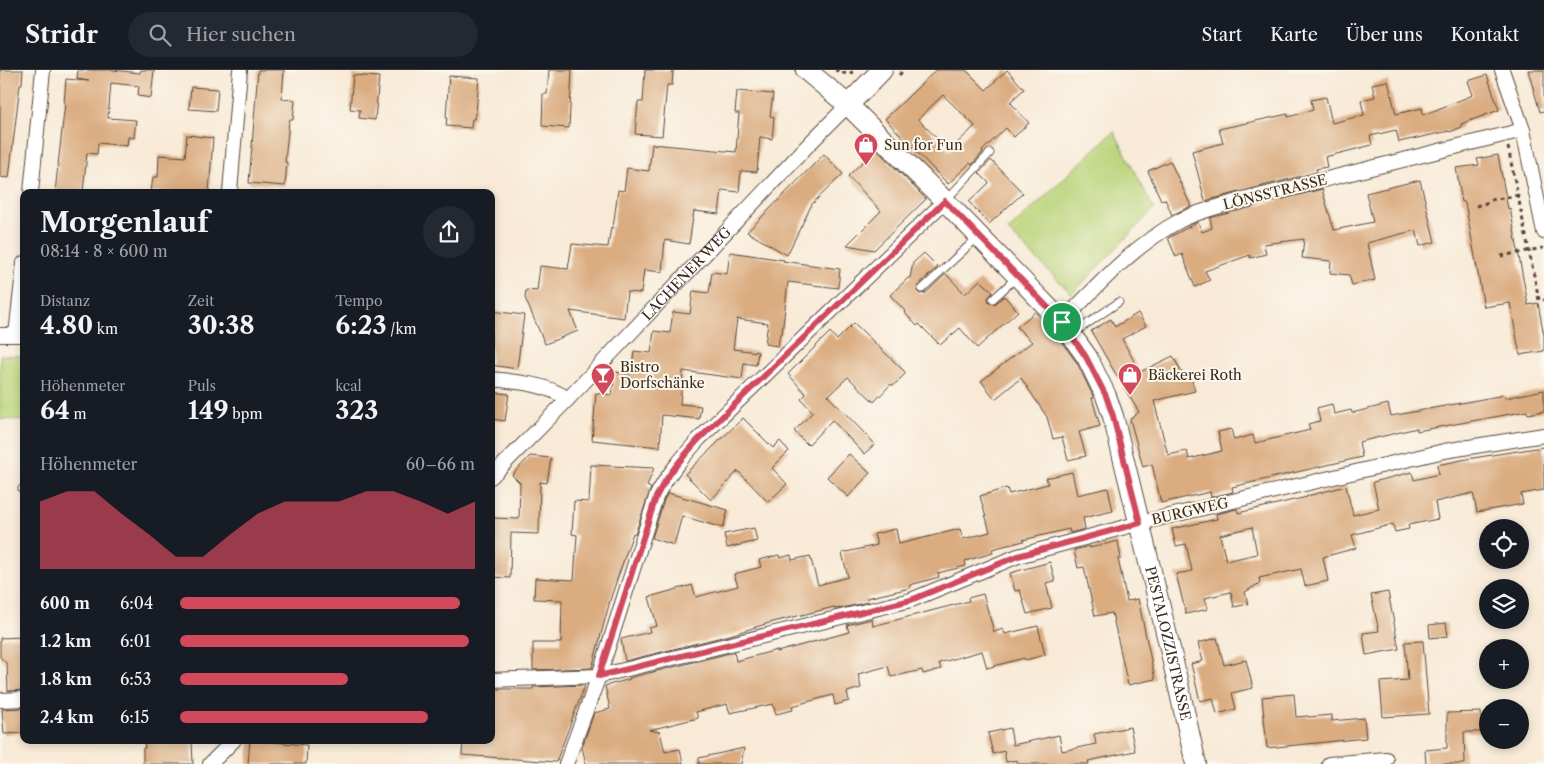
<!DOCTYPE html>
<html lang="de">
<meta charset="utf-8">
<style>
:root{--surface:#171b24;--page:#242831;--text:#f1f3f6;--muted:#9ea1a6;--line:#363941;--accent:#d1495b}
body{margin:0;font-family:"Libre Caslon Text",serif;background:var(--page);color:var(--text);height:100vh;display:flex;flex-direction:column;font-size:19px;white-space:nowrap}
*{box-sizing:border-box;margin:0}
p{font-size:16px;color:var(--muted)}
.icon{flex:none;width:28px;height:28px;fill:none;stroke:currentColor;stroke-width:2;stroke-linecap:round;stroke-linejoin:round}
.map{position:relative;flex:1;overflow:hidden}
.details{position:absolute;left:20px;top:119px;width:475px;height:555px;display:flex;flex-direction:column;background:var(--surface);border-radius:10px;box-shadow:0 2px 8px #0003}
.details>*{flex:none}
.buttons{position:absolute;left:1479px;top:449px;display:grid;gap:10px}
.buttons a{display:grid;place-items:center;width:50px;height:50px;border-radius:50%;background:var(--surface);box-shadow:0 2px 8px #0003;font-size:25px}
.pin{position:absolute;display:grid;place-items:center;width:42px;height:42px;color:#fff;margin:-21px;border:2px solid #fff;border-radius:50%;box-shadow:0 1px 5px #0007}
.round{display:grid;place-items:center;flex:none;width:52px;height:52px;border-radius:26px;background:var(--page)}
.headline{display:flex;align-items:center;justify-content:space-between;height:85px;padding:0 20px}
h1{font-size:28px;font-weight:700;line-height:38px}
.figures{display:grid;grid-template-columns:repeat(3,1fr);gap:8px;height:85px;padding:5px 20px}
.figures div{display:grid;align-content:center}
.figures b{font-size:25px;font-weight:700}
.figures small{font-size:14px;font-weight:400}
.figures p{font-size:14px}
.chart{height:140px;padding:10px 20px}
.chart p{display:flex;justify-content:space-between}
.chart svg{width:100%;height:90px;margin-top:5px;fill:var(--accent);opacity:.7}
ul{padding:0 20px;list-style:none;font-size:16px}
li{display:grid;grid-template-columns:80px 60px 1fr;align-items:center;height:38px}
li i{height:12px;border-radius:6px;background:var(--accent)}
header{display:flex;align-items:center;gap:30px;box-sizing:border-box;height:70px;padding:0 25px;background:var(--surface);border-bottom:1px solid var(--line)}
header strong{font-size:24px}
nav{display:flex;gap:28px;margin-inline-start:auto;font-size:18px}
.search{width:350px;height:45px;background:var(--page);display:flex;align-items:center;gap:12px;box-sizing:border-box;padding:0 18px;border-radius:28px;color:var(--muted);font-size:19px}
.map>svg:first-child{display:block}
</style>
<header>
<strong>Stridr</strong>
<div class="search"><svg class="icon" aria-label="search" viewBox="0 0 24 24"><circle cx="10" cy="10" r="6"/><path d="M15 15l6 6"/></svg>Hier suchen</div>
<nav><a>Start</a><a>Karte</a><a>Über uns</a><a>Kontakt</a></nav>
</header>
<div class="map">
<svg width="1544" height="694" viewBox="0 0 1544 694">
<rect width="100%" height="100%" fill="#fbf7ec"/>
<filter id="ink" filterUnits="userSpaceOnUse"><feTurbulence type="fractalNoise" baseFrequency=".02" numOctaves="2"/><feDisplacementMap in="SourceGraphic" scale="10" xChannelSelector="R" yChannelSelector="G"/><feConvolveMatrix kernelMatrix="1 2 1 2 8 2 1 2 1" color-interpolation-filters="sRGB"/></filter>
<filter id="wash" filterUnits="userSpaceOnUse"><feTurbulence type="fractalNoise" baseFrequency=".0096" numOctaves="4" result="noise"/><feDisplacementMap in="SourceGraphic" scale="20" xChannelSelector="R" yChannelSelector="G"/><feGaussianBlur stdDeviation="1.12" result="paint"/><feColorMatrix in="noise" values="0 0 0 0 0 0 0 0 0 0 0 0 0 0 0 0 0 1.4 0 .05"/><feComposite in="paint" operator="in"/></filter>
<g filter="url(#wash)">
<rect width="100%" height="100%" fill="#f8ead7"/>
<!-- green -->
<g fill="#bad378" stroke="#7a7e4b">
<polygon points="1114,61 1154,139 1072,224 1008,161"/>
<polygon points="0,285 24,286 24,350 0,349"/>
</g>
<g id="blocks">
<!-- building -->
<g fill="#daac80" fill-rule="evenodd">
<polygon points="0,0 23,0 22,14 20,14 9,108 0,107"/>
<polygon points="78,0 113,0 140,3 141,0 154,0 151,28 138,26 139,16 111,13 108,48 136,50 134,68 128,67 127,76 98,73 97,84 87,83 83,122 55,122 65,33 64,33 66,9 89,11 77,9"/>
<polygon points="258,0 284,0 282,29 295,30 293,50 289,50 285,92 287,92 285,116 249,113"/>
<polygon points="549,0 572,0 569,58 542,56 543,24 547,24"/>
<polygon points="645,0 673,0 672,15 667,15 662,66 635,64 638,32 643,32"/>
<path d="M936,0H966L986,20L1007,0L1024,19L1010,32L1029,53L1014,67L1006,58L982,81L983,82L972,95L970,93L948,114L885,49ZM943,25L975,56L949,81L918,49Z"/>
<polygon points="1528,0 1544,0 1544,41 1540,42"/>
<polygon points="353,5 379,7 375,50 359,48 360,40 350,39"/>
<polygon points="1487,5 1499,40 1461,54 1462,57 1450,62 1449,61 1399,72 1396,60 1370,66 1372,75 1325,87 1327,97 1316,99 1317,102 1205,131 1192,81 1223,73 1219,59 1288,44 1288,47 1313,40 1311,30 1326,27 1332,53 1364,45 1361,30 1375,27 1372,14 1388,11 1396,44 1422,38 1423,45 1473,25 1468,11"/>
<polygon points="449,6 479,8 476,43 475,43 474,49 472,49 471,58 446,56 447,47 446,47"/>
<polygon points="191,17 218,19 216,41 189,39"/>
<polygon points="737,21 773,24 770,46 774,47 772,69 760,67 757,102 741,101 739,122 722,120 719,144 694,141 689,174 665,170 662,202 644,200 641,223 627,222 624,248 570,241 578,261 545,274 525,228 526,220 537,221 540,196 568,199 572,174 608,177 611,157 613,158 618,120 624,121 627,98 649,101 652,74 736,82 739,43 735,43"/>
<polygon points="187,65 213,68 209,122 151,122 153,107 158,107 159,85 185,87"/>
<polygon points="876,79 926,129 874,180 847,175 881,141 848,106"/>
<polygon points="824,84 843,104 812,134 787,185 747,162"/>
<polygon points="1498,85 1508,139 1510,138 1528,235 1538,233 1544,266 1544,281 1520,285 1510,233 1484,237 1465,132 1462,132 1456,98 1479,95 1477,89"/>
<polygon points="991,90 1023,123 989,154 969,132 989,113 979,103"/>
<polygon points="1170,91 1191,136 1172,145 1165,129 1161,130 1148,101"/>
<polygon points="1420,110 1435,172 1420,176 1416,160 1367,173 1375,210 1352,215 1349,205 1330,203 1331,191 1302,188 1304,169 1264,174 1266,184 1250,188 1250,185 1205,201 1210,210 1195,217 1182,184 1176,187 1168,168 1198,152 1202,162 1212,158 1210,148 1322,119 1334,160 1373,152 1366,123"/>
<polygon points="730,182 784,190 783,191 840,199 838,218 788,212 782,264 780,264 778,276 765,274 768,253 737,249 733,279 758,282 756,295 744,293 742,309 683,301 680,334 701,336 699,349 662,345 660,377 592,370 596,323 612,325 615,302 631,304 634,281 651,283 654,261 670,263 673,242 690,244 693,221 709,223 712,202 727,204"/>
<polygon points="924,183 938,197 918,215 917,221 920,224 926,223 946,204 965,224 980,210 993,222 988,228 989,233 995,234 1004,226 1018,241 977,278 960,258 940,275 919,254 917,256 905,243 906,242 890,225 908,208 910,208 913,193"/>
<polygon points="491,241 524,245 517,299 491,295"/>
<polygon points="1035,242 1056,264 1077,293 1094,328 1092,328 1100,356 1079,362 1086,386 1068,390 1062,367 1053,369 1047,347 1021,308 995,329 981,311 1032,272 1017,257"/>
<polygon points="1138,243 1146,256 1122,269 1140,302 1173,286 1185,309 1191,307 1195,321 1154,331 1168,385 1187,381 1189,389 1222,381 1218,362 1231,359 1234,370 1253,365 1255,373 1310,360 1308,354 1320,351 1317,338 1332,334 1334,344 1351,340 1352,343 1388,334 1391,346 1504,325 1505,328 1544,320 1544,341 1528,344 1527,341 1417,361 1417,358 1359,372 1362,387 1232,417 1233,422 1211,427 1210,422 1161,433 1152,394 1143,397 1130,349 1139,342 1123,316 1121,306 1118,308 1091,261 1111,249 1115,257"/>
<polygon points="854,253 906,303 893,316 891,314 874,332 848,307 828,326 875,374 864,384 832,350 808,375 794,361 813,342 801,329 806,324 788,304 830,262 837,270"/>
<polygon points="491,322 509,324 505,351 491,349"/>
<polygon points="743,348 773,378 780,371 789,381 772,398 787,414 768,432 738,401 711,430 685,404"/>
<path d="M1543,377L1544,384V420L1521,424L1523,434L1477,442L1473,423L1435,432L1438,449L1408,455L1409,459L1395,462L1393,454L1352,465L1356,478L1323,487L1328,511L1305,516L1301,499L1259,508L1260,513L1245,522L1248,534L1234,537L1231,522L1205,528L1208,539L1186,544L1176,504L1192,501L1186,474L1176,476L1172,459L1217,449L1216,444L1237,439L1238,443L1307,427V426L1346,416L1353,445L1379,439L1373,412L1412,402L1414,410L1439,404L1437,395L1467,389ZM1252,457L1257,484L1226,491L1220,465Z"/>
<polygon points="849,384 870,403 848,427 827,407"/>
<polygon points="530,386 551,388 547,413 540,412 539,464 511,463 510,508 491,507 491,448 519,449 520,413 512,405"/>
<polygon points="591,395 654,398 647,416 651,418 635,464 633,463 611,527 592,598 533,600 533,573 561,573 562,530 534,529 535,508 574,510 577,465 572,464 574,431 589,432"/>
<polygon points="1072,402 1077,425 1108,418 1113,441 1083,448 1085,459 1070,463 1069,459 1023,470 1024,471 992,479 993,483 965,491 966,496 938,503 939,507 910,515 910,518 867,528 868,532 842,538 834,539 834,537 769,553 730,565 625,591 621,569 650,562 649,558 657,556 649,527 692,515 696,527 738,516 734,504 761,497 759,490 779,485 780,488 791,485 792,490 810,486 818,515 848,507 842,483 877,475 874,464 896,459 899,474 960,459 963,469 990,462 980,426 1007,418 1009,424 1048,414 1046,408"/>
<polygon points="668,423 728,440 723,458 682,446 674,475 652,468 664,430"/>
<polygon points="754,458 757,471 727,478 724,464"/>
<polygon points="1118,471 1121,489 1118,489 1127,531 1138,529 1155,609 1128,615 1112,543 1095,546 1084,497 1078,498 1074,480 1090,476 1090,478"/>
<polygon points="1050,492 1055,511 1046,513 1052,538 1027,544 1020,520 1015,521 1010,503"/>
<polygon points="1388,522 1399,579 1366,585 1363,563 1379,561 1371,525"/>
<polygon points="983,524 994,562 1003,559 1005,564 1038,556 1045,585 1025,590 1024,588 987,598 982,581 939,593 941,599 923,604 922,600 891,607 888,596 858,604 861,618 847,622 849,631 835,635 833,625 792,636 793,640 776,644 773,634 730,643 727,634 696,642 698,648 649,660 660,662 665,682 680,679 683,694 586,694 582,677 594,643 610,639 605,616 630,609 629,608 734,582 736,591 777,580 777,582 849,562 847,555 872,549 873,556 969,531 968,528"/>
<polygon points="1446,553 1448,566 1430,568 1429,555"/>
<polygon points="24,567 24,585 22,585 24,620 8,621 7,594 0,587 0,568"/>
<polygon points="1217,568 1224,595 1246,590 1253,618 1232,623 1236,639 1217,644 1213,628 1200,631 1191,594 1203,591 1198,573"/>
<polygon points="1423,571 1429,644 1383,647 1380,612 1408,610 1405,572"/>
<polygon points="585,615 556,692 462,685 463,670 491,670 491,619 533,619 533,617"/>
<polygon points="1294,624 1296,647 1308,646 1308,647 1332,645 1332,651 1364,648 1366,668 1267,678 1262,627"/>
<polygon points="23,638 24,663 4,664 2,639"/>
<polygon points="1481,642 1482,662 1464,662 1465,694 1426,694 1425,680 1447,678 1447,643"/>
<polygon points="1130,657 1135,681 1088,691 1089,694 1018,694 1017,690 1006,692 1004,681 993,684 988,663 1010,658 1013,675 1059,665 1062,681 1096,674 1094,664"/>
<polygon points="144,670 192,670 193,694 143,694 143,678 145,678"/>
<polygon points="250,670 307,675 306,694 248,694"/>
<polygon points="744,678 741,694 699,694 699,688"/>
</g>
</g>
</g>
<g filter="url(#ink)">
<use href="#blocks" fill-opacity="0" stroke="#57473a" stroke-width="1"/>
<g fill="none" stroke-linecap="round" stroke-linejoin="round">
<defs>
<g id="lane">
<polyline points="947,129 990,83"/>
<polyline points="922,219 978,167"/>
<polyline points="993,229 1017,207"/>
<polyline points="1072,264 1119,232"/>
<polyline points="22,419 24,419"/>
</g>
<g id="street">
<polyline points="1502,0 1523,60 1544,162"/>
<polyline points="31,122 43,0"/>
<polyline points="230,122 240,0"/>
<path d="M1062,252C1098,215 1135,174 1181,150C1197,142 1217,137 1235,132L1523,60"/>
<polyline points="0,265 24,265"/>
<polyline points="16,265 24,193"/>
<path d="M491,309C517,312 545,313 568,329"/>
<path id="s1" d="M491,407L568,329L810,73L848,35"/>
<polyline points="491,610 599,606 911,530 1018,486 1140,453 1444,381 1544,365"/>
<polyline points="0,630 24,629"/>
<polyline points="210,694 234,670"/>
<path d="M566,694L599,606L656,427C667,405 682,388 698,370L945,131"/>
<polyline points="1329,694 1386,689"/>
</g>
<g id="secondary">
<path id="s2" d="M806,0L848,35L945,131L1062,252L1087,287L1106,326L1113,346L1169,574L1196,694"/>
<polyline points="848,35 882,0"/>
</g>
</defs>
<!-- lane casing -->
<use href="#lane" stroke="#57473a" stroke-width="9"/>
<!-- street casing -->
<use href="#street" stroke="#57473a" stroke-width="16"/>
<!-- secondary casing -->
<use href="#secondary" stroke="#57473a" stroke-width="22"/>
<!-- path -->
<g stroke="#57473a" stroke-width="3" stroke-dasharray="4 4" stroke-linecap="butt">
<polyline points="836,2 837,0 846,4 853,2"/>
<polyline points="899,5 904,0"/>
<polyline points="1508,77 1539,230 1544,230"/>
<polyline points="1476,136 1486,133 1491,130 1519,125"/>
<polyline points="1501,186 1543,178"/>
</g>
<!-- lane -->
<use href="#lane" stroke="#fff" stroke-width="7"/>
<!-- street -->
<use href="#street" stroke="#fff" stroke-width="14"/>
<!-- secondary -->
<use href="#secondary" stroke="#fff" stroke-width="20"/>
</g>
</g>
<g fill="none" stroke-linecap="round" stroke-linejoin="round" filter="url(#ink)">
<defs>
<path id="route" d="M945,131L1062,252L1086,287L1106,326L1113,346L1140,453L1018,486L911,530L599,606L656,427C667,405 682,388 698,370Z"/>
</defs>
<!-- route casing -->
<use href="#route" stroke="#fff" stroke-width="10"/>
<!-- route -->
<use href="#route" stroke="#d1495b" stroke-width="6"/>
</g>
<!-- icons -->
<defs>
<symbol id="shop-pin" viewBox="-11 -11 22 30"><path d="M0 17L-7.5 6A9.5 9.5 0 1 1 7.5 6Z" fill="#d1495b" stroke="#fbf7ec"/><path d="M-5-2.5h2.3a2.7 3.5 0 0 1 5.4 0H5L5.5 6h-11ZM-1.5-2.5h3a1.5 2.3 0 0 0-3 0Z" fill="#fff"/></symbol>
<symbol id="bar-pin" viewBox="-11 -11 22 30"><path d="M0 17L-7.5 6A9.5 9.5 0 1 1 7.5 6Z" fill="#d1495b" stroke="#fbf7ec"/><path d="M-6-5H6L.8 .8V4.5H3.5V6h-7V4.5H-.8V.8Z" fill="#fff"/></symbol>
</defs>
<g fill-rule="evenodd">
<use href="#shop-pin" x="852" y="61" width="28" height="38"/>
<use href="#bar-pin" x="589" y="291" width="28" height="38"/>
<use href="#shop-pin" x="1116" y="291" width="28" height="38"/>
</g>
<g text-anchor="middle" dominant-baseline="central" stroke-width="4" stroke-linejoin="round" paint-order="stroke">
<!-- poi labels -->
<g font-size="14" fill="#3b2a1e" stroke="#fbf7ec" text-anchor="start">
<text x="884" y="75">Sun for Fun</text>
<text x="620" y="297">Bistro<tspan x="620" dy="16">Dorfschänke</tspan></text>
<text x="1148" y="305">Bäckerei Roth</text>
</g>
<!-- street labels -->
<g font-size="14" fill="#3b2a1e" stroke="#fbf7ec">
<text transform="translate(1275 122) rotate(-14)">LÖNSSTRASSE</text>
<text stroke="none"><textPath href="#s1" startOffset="282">LACHENER WEG</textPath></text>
<text transform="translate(1190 441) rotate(-13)">BURGWEG</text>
<text stroke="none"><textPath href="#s2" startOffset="701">PESTALOZZISTRASSE</textPath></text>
</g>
</g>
</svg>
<div class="buttons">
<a><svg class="icon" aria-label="locate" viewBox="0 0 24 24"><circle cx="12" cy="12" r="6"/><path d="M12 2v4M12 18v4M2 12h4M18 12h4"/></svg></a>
<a><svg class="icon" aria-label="layers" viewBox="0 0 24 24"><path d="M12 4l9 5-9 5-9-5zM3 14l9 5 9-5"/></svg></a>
<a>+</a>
<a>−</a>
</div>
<div class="pin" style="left:1062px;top:252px;background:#1e9e55"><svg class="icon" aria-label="arrive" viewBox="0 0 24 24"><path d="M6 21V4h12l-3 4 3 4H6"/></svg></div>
<section class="details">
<div class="headline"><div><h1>Morgenlauf</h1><p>08:14 · 8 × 600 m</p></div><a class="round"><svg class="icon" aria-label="share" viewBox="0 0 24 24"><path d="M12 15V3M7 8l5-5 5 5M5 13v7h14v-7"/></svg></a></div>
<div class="figures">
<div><p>Distanz</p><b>4.80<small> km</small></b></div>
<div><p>Zeit</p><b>30:38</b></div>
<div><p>Tempo</p><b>6:23<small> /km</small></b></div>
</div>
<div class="figures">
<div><p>Höhenmeter</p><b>64<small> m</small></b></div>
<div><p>Puls</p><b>149<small> bpm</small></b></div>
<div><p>kcal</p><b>323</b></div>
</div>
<div class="chart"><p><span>Höhenmeter</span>60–66 m</p>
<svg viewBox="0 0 160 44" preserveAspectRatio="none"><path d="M0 44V11L10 6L20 6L30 17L40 27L50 38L60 38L70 27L80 17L90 11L100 11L110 11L120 6L130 6L140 11L150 17L160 11V44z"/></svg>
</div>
<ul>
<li><b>600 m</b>6:04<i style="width:95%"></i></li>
<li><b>1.2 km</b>6:01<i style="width:98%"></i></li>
<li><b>1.8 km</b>6:53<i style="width:57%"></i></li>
<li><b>2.4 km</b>6:15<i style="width:84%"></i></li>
</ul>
</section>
</div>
